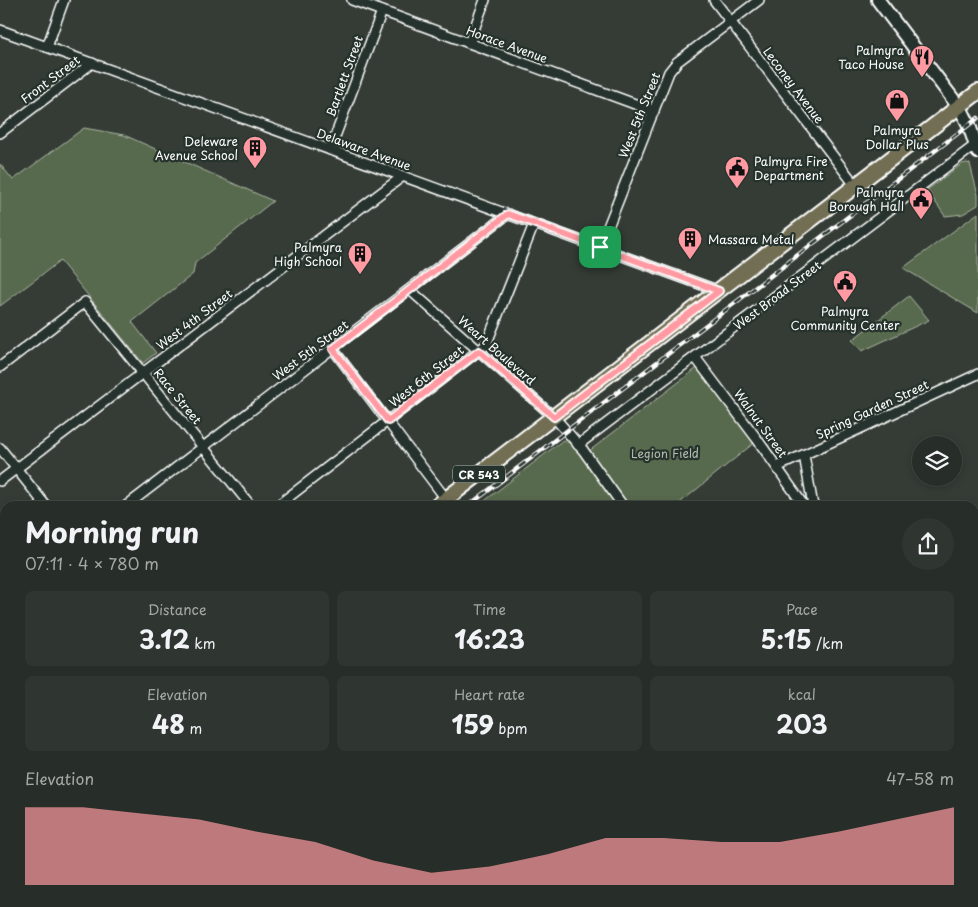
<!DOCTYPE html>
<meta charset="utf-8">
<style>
:root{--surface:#272d28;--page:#2f3530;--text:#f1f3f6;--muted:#a4a8a8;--line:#434945;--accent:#ff9aa2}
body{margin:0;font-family:"Playpen Sans",sans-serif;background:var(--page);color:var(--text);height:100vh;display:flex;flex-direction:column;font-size:19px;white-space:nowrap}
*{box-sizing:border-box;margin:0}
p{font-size:16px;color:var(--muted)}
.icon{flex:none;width:28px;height:28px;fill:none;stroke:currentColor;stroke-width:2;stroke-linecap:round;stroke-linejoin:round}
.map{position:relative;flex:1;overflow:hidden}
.drawer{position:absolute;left:0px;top:501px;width:979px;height:406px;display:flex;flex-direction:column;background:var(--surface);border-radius:15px 15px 0 0;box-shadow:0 2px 8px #0003,0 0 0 1px var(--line)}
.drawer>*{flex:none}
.controls{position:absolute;left:912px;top:436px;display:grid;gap:10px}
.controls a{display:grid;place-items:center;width:50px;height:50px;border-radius:50%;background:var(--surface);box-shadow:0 2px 8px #0003,0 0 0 1px var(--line);font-size:25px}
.pin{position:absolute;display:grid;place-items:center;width:42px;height:42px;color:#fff;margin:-21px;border-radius:10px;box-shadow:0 2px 8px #0006}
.round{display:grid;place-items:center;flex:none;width:52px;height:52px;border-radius:26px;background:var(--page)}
.head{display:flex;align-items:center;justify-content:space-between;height:85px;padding:0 25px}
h1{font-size:28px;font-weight:700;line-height:38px}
.stats{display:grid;grid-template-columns:repeat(3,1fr);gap:8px;height:85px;padding:5px 25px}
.stats div{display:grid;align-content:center;border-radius:8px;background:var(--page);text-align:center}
.stats b{font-size:25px;font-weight:700}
.stats small{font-size:14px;font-weight:400}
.stats p{font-size:14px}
.chart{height:140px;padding:10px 25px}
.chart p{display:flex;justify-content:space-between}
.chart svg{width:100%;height:90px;margin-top:5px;fill:var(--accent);opacity:.7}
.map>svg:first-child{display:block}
</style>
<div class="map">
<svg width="978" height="907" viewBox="0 0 978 907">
<rect width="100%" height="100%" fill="#343c35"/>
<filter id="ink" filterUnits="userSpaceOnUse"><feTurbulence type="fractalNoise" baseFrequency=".02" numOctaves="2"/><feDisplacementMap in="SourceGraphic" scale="10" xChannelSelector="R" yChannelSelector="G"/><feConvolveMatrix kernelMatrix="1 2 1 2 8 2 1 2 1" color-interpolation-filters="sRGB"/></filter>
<g filter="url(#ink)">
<!-- green -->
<g fill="#596b4e" stroke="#acb5a6">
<polygon points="84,128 124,135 273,201 195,263 193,274 132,322 156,353 143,363 60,261 0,306 0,164 13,180"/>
<polygon points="967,163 970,164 978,195 978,205 963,214 945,216 927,190 962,164"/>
<polygon points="978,213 978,313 903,268"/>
<polygon points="909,296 929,320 862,351 852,340"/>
<polygon points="697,368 754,443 676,506 478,506 563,440 588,452"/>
</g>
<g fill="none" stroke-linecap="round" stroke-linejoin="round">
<defs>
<g id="street">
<polyline points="352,0 654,111"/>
<polyline points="714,0 855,185"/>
<polyline points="0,30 719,291"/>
<polyline points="469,43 485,0"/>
<polyline points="47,47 64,0"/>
<polyline points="0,133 92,63"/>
<polyline points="330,150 382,11"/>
<polyline points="600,247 669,72 677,62 759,0"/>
<polyline points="410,290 554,417 583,450 623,506"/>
<polyline points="333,349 446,499"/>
<polyline points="695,357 757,439 804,506"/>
<polyline points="0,367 85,302 251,506"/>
<polyline points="578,445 978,143"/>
<polyline points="0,448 46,506"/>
<polyline points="804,455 813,506"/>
<polyline points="777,467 978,374"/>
<polyline points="0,481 403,176"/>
<polyline points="126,506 508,214"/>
<polyline points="277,506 486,345 534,224"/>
<polyline points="974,525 978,523"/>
<polyline points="0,603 5,599"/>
<polyline points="974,629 978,627"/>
<polyline points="974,800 978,798"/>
<polyline points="974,887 978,885"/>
<polyline points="0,898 5,894"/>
<polyline points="243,902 246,907"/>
<polyline points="407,902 411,907"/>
<polyline points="572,902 576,907"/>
<polyline points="738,902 741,907"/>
<polyline points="317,907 323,902"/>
<polyline points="935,907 944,902"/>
</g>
<g id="secondary">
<polyline points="878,0 962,111 969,125 978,152"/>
<polyline points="0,711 5,718"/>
</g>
<g id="primary">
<polyline points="437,506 978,92"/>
<polyline points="0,838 5,834"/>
<polyline points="80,902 83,907"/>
</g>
</defs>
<!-- street casing -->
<use href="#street" stroke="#fff" stroke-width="12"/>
<!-- secondary casing -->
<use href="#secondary" stroke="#fff" stroke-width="16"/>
<!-- primary casing -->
<use href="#primary" stroke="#fff" stroke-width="18"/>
<!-- street -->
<use href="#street" stroke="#26332d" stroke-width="9"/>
<!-- secondary -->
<use href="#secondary" stroke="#26332d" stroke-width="12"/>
<!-- primary -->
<use href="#primary" stroke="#726e52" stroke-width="14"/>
<defs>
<g id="rail">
<polyline points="468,506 978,118"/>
<polyline points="0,864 5,860"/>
</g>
</defs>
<!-- rail casing -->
<use href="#rail" stroke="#fff" stroke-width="4.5"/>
<!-- rail -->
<use href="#rail" stroke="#26332d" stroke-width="2.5" stroke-dasharray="8" stroke-linecap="butt"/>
</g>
</g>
<g fill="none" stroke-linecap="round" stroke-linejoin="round" filter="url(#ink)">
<defs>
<polygon id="route" points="508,214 719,291 554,417 479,351 388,421 333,349"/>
</defs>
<!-- route casing -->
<use href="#route" stroke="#fff" stroke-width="10"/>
<!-- route -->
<use href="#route" stroke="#ff9aa2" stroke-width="6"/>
</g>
<!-- icons -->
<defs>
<symbol id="restaurant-pin" viewBox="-11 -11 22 30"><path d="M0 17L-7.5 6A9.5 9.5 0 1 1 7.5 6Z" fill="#ff9aa2" stroke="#26332d"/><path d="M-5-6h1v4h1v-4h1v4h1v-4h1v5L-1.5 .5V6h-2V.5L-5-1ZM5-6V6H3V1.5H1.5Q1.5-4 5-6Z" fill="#111"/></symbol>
<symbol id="shop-pin" viewBox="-11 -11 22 30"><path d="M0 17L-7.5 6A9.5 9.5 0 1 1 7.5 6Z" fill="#ff9aa2" stroke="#26332d"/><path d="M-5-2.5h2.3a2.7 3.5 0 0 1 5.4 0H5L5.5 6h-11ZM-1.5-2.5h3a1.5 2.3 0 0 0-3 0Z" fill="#111"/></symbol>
<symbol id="building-pin" viewBox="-11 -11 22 30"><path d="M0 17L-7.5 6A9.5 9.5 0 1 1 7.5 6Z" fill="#ff9aa2" stroke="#26332d"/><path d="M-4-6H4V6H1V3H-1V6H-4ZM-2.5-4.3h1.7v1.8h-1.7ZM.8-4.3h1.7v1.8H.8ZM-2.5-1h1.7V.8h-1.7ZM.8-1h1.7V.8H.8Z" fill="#111"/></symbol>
<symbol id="civic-pin" viewBox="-11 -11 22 30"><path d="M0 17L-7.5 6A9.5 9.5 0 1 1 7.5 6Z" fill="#ff9aa2" stroke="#26332d"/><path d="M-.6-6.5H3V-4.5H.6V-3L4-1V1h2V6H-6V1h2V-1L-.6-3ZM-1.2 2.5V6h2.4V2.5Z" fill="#111"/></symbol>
</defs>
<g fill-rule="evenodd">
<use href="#restaurant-pin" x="908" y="43" width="28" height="38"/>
<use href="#shop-pin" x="883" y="87" width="28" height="38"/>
<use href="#building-pin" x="241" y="134" width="28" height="38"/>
<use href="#civic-pin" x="723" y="154" width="28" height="38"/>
<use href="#civic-pin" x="907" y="185" width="28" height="38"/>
<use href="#building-pin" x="676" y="225" width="28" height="38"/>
<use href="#building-pin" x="346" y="240" width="28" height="38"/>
<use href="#civic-pin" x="831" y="268" width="28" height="38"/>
</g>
<g text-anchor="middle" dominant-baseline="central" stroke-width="4.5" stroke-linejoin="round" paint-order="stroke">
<!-- shield labels -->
<rect fill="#26332d" stroke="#bec2c0" stroke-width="1" x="453" y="465.5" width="52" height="17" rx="4"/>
<g font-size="11" font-weight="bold" fill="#fff">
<text x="479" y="474">CR 543</text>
</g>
<!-- street labels -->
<g font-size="12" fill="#fff" stroke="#26332d">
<text transform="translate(507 44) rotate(20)">Horace Avenue</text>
<text transform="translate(344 76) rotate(-70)">Bartlett Street</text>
<text transform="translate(50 79) rotate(-37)">Front Street</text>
<text transform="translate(794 85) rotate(53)">Leconey Avenue</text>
<text transform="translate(639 115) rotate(-68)">West 5th Street</text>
<text transform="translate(364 149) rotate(20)">Delaware Avenue</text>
<text transform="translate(777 295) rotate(-37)">West Broad Street</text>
<text transform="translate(194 319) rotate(-37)">West 4th Street</text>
<text transform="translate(310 350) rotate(-37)">West 5th Street</text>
<text transform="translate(497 350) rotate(41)">Weart Boulevard</text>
<text transform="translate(426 376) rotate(-38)">West 6th Street</text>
<text transform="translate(178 396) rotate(51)">Race Street</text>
<text transform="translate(872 409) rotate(-25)">Spring Garden Street</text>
<text transform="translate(761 423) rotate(54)">Walnut Street</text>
</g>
<!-- poi labels -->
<g font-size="12" fill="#fff" stroke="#26332d" text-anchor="end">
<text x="904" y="50">Palmyra<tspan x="904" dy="14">Taco House</tspan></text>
<text x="897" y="130" text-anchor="middle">Palmyra<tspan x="897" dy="14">Dollar Plus</tspan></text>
<text x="238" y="141">Deleware<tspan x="238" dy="14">Avenue School</tspan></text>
<text x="754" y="161" text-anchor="start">Palmyra Fire<tspan x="754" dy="14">Department</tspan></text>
<text x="904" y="192">Palmyra<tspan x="904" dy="14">Borough Hall</tspan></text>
<text x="708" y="239" text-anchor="start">Massara Metal</text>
<text x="342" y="247">Palmyra<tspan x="342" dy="14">High School</tspan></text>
<text x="845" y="311" text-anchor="middle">Palmyra<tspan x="845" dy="14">Community Center</tspan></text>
</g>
<!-- park labels -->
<g font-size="12" fill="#b4bcaf" stroke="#26332d">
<text x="665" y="453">Legion Field</text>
</g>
</g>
</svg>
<div class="controls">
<a><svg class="icon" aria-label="layers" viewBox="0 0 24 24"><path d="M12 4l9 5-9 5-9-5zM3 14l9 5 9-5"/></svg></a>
</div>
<div class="pin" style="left:600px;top:247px;background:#1e9e55"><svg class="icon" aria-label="arrive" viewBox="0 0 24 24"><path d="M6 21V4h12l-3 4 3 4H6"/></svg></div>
<section class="drawer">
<div class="head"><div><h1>Morning run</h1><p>07:11 · 4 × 780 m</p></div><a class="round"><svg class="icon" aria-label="share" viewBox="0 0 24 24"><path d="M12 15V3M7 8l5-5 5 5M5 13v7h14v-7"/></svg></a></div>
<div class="stats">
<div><p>Distance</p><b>3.12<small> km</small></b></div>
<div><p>Time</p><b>16:23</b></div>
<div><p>Pace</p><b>5:15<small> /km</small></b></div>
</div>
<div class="stats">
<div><p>Elevation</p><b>48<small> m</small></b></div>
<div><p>Heart rate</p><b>159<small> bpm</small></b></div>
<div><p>kcal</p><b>203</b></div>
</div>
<div class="chart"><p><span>Elevation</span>47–58 m</p>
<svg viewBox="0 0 160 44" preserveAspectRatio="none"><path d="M0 44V6L10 6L20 9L30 12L40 18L50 23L60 32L70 38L80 35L90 29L100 21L110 21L120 23L130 23L140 18L150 12L160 6V44z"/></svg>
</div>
</section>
</div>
